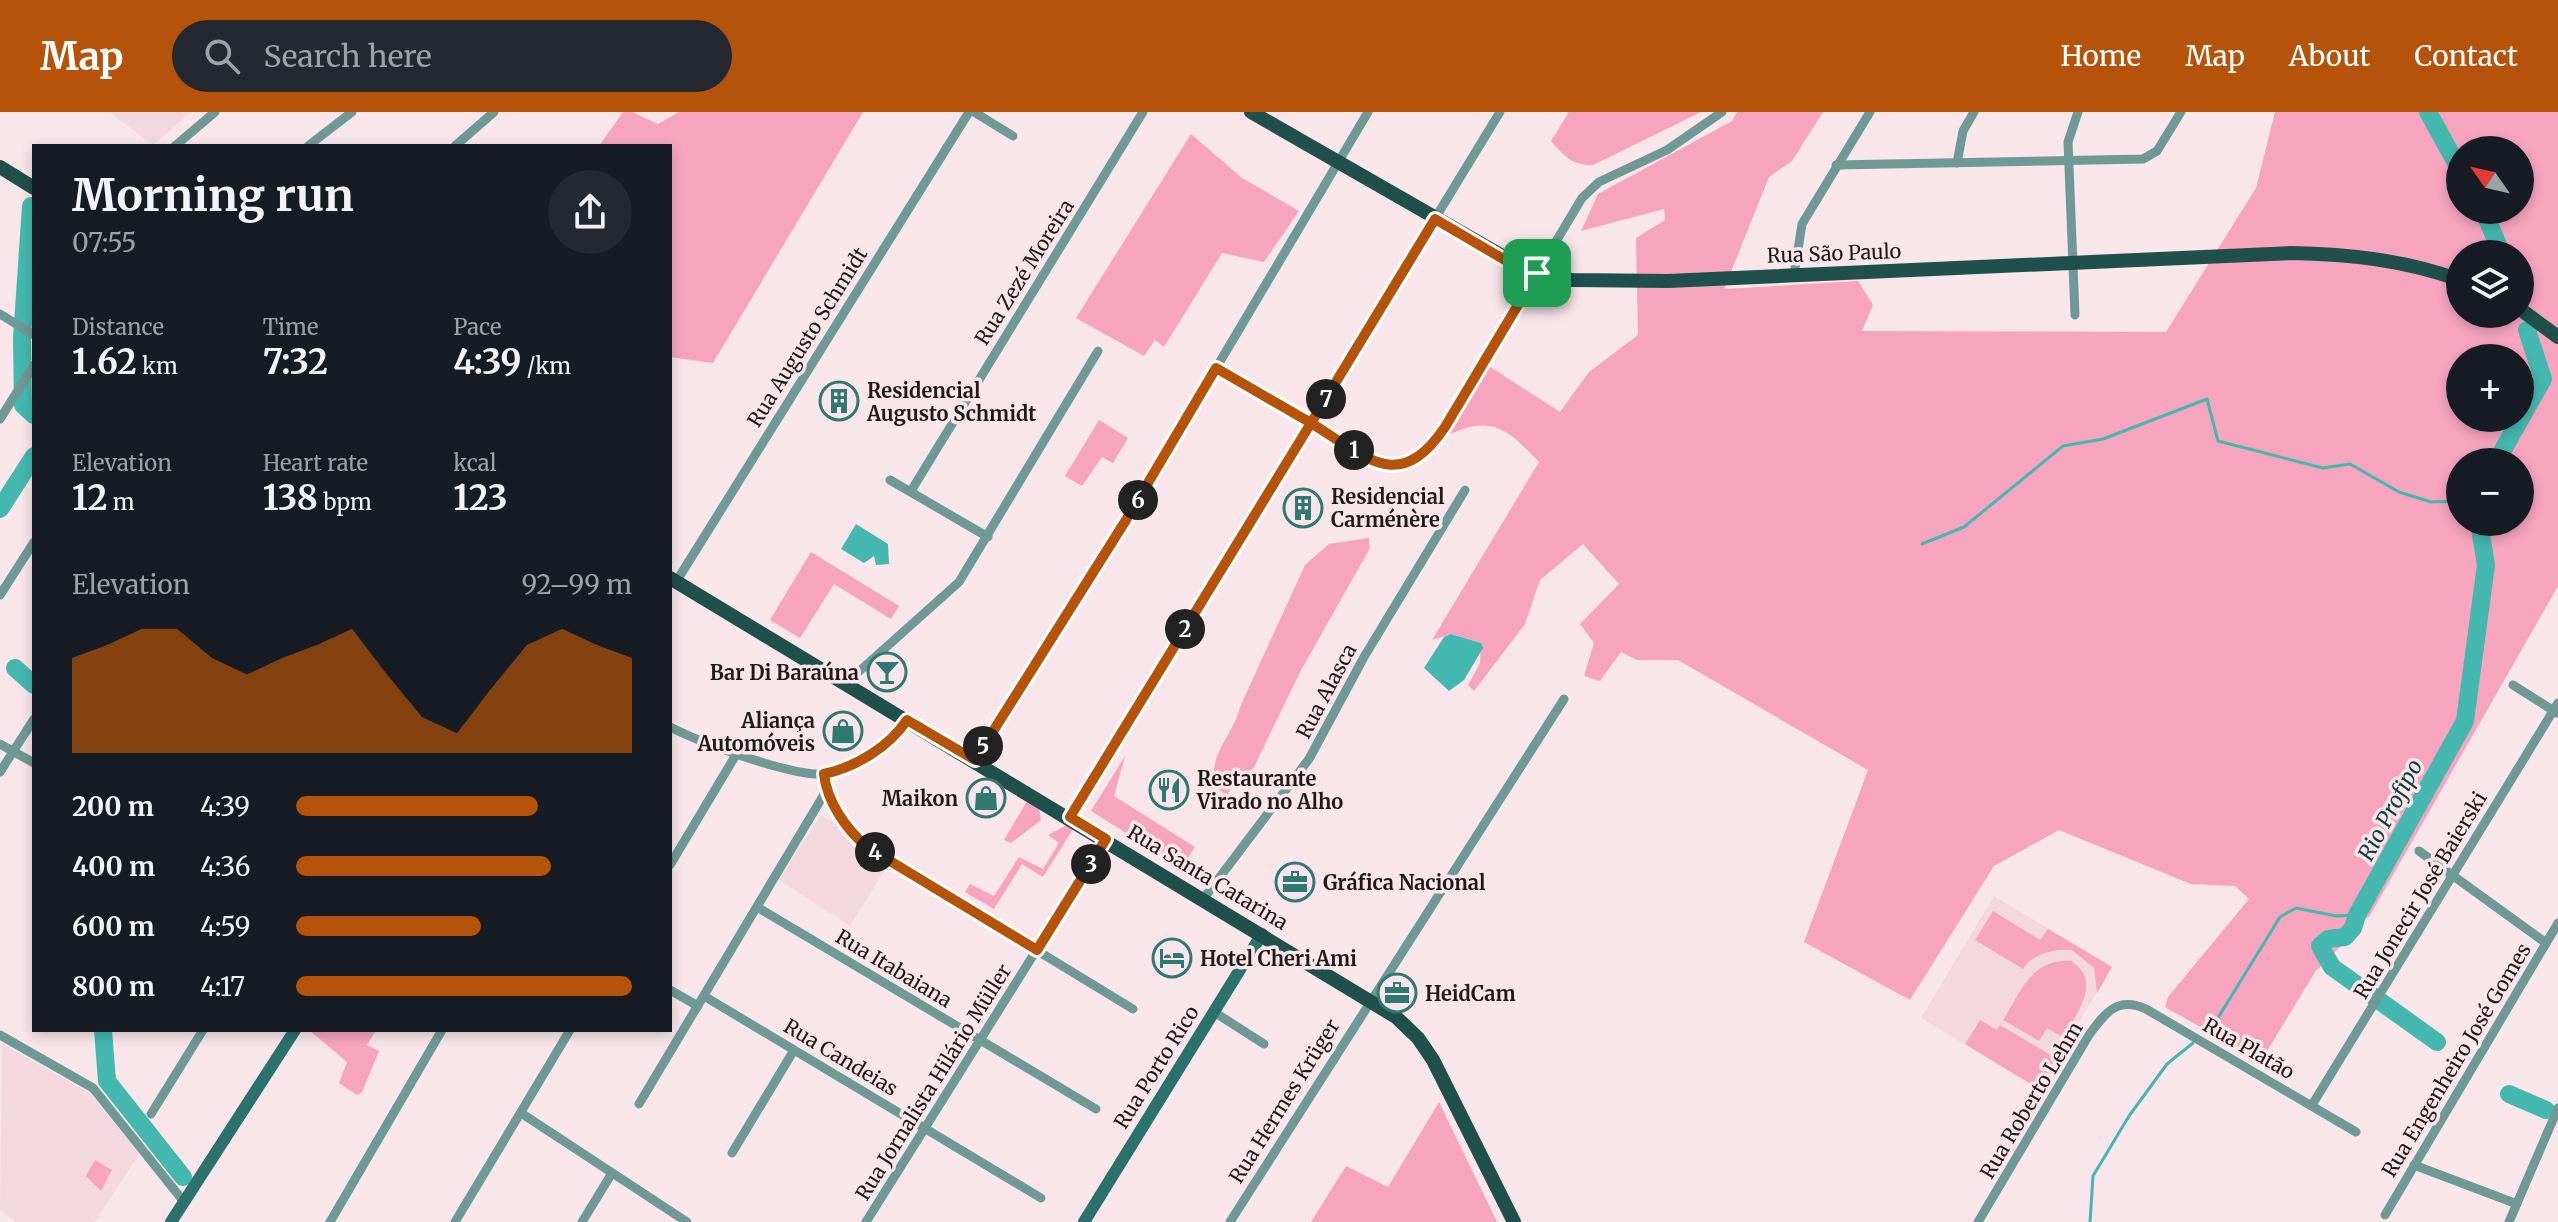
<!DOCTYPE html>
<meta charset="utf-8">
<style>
:root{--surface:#171b24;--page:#242831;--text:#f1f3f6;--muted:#9ea1a6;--accent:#b45309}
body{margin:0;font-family:Merriweather,serif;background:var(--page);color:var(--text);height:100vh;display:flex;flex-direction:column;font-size:30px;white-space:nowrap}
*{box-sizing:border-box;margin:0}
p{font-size:26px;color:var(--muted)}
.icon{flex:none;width:44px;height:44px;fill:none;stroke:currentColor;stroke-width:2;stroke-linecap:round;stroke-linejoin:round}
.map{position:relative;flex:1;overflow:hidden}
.drawer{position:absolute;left:32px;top:32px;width:640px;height:888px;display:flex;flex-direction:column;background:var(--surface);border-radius:0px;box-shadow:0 4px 12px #0003}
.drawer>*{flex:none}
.needle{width:52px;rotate:304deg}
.tools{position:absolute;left:2446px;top:24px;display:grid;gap:16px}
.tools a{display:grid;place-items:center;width:88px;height:88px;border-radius:50%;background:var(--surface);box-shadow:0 4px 12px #0003;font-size:40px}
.pin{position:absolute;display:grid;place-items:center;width:68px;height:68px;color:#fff;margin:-34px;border-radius:16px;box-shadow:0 4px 12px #0006}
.km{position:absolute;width:40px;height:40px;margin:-20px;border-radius:50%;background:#222;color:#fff;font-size:22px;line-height:40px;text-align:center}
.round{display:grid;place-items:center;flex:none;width:84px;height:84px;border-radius:42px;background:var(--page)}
.summary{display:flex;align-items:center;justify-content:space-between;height:136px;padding:0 40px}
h1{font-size:44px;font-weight:700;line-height:60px}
.stats{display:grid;grid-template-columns:repeat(3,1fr);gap:12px;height:136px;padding:8px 40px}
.stats div{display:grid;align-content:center}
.stats b{font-size:34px;font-weight:700}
.stats small{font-size:22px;font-weight:400}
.stats p{font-size:22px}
.chart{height:224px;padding:16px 40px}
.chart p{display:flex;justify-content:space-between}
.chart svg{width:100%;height:144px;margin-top:8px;fill:var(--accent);opacity:.7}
ul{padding:0 40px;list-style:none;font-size:26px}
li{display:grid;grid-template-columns:128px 96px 1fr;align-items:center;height:60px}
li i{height:20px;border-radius:10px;background:var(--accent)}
header{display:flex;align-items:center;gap:48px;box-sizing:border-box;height:112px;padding:0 40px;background:var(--accent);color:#fff}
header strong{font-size:38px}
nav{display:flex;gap:44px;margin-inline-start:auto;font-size:28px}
.search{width:560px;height:72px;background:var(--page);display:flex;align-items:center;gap:20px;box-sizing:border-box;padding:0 28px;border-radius:44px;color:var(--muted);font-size:30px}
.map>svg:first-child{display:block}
</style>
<header>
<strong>Map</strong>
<div class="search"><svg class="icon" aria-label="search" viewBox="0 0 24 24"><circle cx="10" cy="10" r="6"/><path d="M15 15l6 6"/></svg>Search here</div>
<nav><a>Home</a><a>Map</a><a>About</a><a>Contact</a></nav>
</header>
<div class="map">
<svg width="2558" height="1110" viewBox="0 0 2558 1110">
<rect width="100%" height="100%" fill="#f9e6eb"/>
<!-- built -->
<g fill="#f3d8e0">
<polygon points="109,0 191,0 153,33"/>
<polygon points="821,703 839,713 853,731 888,753 850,814 779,768"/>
<polygon points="1994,784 2112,855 2039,977 1921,906"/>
<polygon points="2,932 90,981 139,1042 95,1110 15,1110 0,1098"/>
</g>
<!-- green -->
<g fill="#f7a4bf" fill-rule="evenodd">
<polygon points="623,0 632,0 658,12 679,0 863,0 713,251 670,245 670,34 599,34"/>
<path d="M1569,0H1701L1593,53C1573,54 1564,44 1551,29Z"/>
<path d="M1737,0H1823L1792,49L1769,65L1724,177L1858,169L1873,193L1862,219L2166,220L2256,76L2275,0H2558V474L2369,805L2343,816L2341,834L2315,860L2264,944L2255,946L2165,895L2168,885L2249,787L2235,774L2191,772L2059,718L1994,754L1910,888L1804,830L1868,658L1678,548H1637L1621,540L1600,569L1584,564L1594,531L1580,512L1619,472L1583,432L1540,468L1525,512L1474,579L1468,573L1480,551L1481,531L1452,522L1432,528L1539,350C1508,318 1493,302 1448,323L1489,254L1560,300L1589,260L1638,223L1636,126L1665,108L1664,97L1581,119L1598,82L1732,9ZM2460,38H2520V98H2460ZM2460,142H2520V202H2460ZM2460,246H2520V306H2460ZM2460,350H2520V410H2460Z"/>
<polygon points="1191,22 1242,66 1299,99 1264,150 1222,141 1164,235 1155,228 1144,244 1076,206"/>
<polygon points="1099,308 1128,326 1113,351 1102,345 1082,374 1065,364"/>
<path d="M1369,426L1370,436L1300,560L1253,657L1240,662L1227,683L1215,675C1208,640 1232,627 1240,595L1305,453L1329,432Z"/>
<polygon points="811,440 899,494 891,507 834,472 800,526 770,508"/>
<polygon points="1125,644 1114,684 1195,735 1182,756 1091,699"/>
<polygon points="1027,689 1039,697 1041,708 1011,731 1004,728"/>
<polygon points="1067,713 1073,717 1043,765 1022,752 994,797 965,780 970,772 994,784 1019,745 1043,757 1059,731 1048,723"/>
<path d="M1993,799L2040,828L2048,817L2112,855L2097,881L2094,856L2072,838C2055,836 2032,842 2023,857L1975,828Z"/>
<path d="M2071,849C2103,869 2077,901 2063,925L2047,916L2039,929L2003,908C2021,879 2032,846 2071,849Z"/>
<polygon points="1980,908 1997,918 2000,913 2057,947 2039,977 1965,932"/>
<polygon points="309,918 376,918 367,933 379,939 362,980 357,983 339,971 347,950"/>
<polygon points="1439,990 1497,1110 1311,1110 1346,1054 1388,1075"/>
<polygon points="95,1048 112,1058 101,1079 86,1064"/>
</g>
<!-- water -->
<g fill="#44b8ae">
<polygon points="856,412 888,432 889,452 876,453 874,444 864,451 841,437"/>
<polygon points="1451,522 1481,531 1483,536 1464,568 1449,579 1424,556 1444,525"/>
</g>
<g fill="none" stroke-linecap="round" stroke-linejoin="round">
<!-- stream -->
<g stroke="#44b8ae" stroke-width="3">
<polyline points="1922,432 1964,415 2063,334 2103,327 2207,287 2218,329 2323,356 2350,352 2399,380 2431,390 2460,389"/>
<polyline points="2216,909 2280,805 2296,796 2336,804 2357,803"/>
<polyline points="2090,1110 2093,1064 2129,1004 2167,952 2193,931"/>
</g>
<!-- river -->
<g stroke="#44b8ae" stroke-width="18">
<polyline points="2428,0 2460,58"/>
<polyline points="31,94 22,226 23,293 34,303"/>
<polyline points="2483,98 2502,142"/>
<polyline points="2496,350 2543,267 2527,218"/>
<polyline points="0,397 34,344"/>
<polyline points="15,556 34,573"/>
<polyline points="103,918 107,969 183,1065"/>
<polyline points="2437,930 2332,855 2320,834 2328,827 2345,825 2353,816 2357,803 2465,609 2486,453 2479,410"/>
<polyline points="2509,982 2546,998"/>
</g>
<!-- minor -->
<g stroke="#6f9995" stroke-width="9">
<polyline points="974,0 1013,24"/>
<polyline points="175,34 215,0"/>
<polyline points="308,34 352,0"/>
<polyline points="455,34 494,0"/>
<polyline points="1957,51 1963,19 1974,0"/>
<polyline points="1836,53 2143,47 2157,39 2181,0"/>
<polyline points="1794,163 1802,112 1870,0"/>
<polyline points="0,202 34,223"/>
<polyline points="2075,203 2068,30 2078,0"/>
<path d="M1216,256L1376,351C1408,363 1428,339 1445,315L1582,86L1599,70L1667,38L1722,0"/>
<polyline points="0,307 34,253"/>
<polyline points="890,368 988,425"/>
<polyline points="911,379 1143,0"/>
<polyline points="676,470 969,0"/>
<polyline points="0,483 34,430"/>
<polyline points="845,572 959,470 1098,239"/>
<polyline points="2513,573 2557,601"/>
<path d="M670,615C702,631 792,665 825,662C855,660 891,632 907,608"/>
<polyline points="0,632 34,651"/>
<polyline points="975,648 1126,408 1368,0"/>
<polyline points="0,660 34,607"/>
<path d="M824,662C827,690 846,717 867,735L1133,897"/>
<polyline points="1070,705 1500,0"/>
<polyline points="2419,739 2546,831"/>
<polyline points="670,753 737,641"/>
<polyline points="1204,786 1309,647 1364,545 1465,378"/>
<polyline points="757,795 1096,997"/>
<polyline points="670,878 698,894"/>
<polyline points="704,884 1041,1086"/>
<polyline points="1214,900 1264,932"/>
<polyline points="0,923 93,976 184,1090"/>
<polyline points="639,992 826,679"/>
<polyline points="2312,993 2558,591"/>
<polyline points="521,1001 687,1110"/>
<polyline points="151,1002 203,918"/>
<polyline points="732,1041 794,938"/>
<polyline points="2414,1053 2517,1092"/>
<polyline points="2385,1103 2558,811"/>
<polyline points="330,1110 442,918"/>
<polyline points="455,1110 570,918"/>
<polyline points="582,1110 612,1061"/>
<polyline points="866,1110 1106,727"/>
<polyline points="1230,1110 1564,587"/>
<path d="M1978,1110L2089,923C2105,901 2117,884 2146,897L2356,1020"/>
<polyline points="2509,1110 2558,996"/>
</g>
<!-- secondary -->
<g stroke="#2b716c" stroke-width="12">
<polyline points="171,1110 295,918"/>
<polyline points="1084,1110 1262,822"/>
</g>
<!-- primary -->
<g stroke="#1f504b" stroke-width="14">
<path d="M1251,0L1525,157L1572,168L1668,169L2291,141C2349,142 2404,148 2460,168"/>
<polyline points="0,55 34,76"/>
<polyline points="2520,197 2558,225"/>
<polyline points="670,466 1396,905 1418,926 1433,948 1514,1110"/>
</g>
</g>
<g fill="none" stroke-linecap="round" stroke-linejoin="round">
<defs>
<path id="route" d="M1537,161L1445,315C1399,383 1366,345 1311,311L1070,705L1106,727L1037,838L867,735C846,717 827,690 824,662C856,655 889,635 907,608L975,648L1126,408L1216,256L1311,311L1435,107L1510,151L1537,161"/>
</defs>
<!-- route casing -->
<use href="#route" stroke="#fff" stroke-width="16"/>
<!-- route -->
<use href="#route" stroke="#b45309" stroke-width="10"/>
</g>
<!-- icons -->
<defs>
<symbol id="building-ring" viewBox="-11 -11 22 22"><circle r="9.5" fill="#f9e6eb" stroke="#307872" stroke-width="1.5"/><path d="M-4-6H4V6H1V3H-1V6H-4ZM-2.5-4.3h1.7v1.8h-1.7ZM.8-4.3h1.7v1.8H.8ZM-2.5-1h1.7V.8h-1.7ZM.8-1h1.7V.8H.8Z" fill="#307872"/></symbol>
<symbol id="bar-ring" viewBox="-11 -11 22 22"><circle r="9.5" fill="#f9e6eb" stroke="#307872" stroke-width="1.5"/><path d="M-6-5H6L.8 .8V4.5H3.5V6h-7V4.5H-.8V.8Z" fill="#307872"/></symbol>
<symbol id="shop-ring" viewBox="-11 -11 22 22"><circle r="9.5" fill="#f9e6eb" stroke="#307872" stroke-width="1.5"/><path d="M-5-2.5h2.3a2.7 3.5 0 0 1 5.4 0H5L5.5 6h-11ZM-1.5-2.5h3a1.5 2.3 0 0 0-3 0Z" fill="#307872"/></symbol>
<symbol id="restaurant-ring" viewBox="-11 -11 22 22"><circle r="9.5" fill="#f9e6eb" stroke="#307872" stroke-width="1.5"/><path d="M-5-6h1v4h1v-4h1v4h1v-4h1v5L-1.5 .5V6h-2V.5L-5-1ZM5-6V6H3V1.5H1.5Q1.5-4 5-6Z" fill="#307872"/></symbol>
<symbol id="office-ring" viewBox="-11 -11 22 22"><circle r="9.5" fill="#f9e6eb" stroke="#307872" stroke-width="1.5"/><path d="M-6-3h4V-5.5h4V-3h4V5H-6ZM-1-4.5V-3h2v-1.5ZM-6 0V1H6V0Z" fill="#307872"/></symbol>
<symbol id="hotel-ring" viewBox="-11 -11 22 22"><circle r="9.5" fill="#f9e6eb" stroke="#307872" stroke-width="1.5"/><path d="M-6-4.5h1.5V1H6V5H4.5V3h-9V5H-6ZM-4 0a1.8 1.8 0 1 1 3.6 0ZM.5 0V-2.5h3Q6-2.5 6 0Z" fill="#307872"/></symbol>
</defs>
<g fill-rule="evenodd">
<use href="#building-ring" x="817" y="267" width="44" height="44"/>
<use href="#building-ring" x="1281" y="374" width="44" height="44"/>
<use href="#bar-ring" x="865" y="538" width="44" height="44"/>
<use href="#shop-ring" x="821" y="597" width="44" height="44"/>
<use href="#restaurant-ring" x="1147" y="656" width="44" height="44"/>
<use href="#shop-ring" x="964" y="664" width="44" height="44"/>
<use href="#office-ring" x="1273" y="748" width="44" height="44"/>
<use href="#hotel-ring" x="1150" y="824" width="44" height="44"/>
<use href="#office-ring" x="1375" y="859" width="44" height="44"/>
</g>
<g text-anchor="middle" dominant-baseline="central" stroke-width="7" stroke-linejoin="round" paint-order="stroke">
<!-- street labels -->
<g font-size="20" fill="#1f191b" stroke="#f9e6eb">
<text transform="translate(1834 141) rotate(-2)">Rua São Paulo</text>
<text transform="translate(1024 160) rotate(-58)">Rua Zezé Moreira</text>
<text transform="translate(807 225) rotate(-58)">Rua Augusto Schmidt</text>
<text transform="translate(1326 579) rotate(-62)">Rua Alasca</text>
<text transform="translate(1208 765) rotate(31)">Rua Santa Catarina</text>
<text transform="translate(2420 783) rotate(-59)">Rua Jonecir José Baierski</text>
<text transform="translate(894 856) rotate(31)">Rua Itabaiana</text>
<text transform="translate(2249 936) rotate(30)">Rua Platão</text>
<text transform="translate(841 945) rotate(31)">Rua Candeias</text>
<text transform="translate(2456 948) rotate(-59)">Rua Engenheiro José Gomes</text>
<text transform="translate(1156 955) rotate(-58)">Rua Porto Rico</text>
<text transform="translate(933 970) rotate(-58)">Rua Jornalista Hilário Müller</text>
<text transform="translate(2031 988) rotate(-59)">Rua Roberto Lehm</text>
<text transform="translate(1284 989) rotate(-58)">Rua Hermes Krüger</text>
</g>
<!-- poi labels -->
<g font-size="20" font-weight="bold" fill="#1f191b" stroke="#f9e6eb" text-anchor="start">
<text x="867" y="278">Residencial<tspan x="867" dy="23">Augusto Schmidt</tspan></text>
<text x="1331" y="384">Residencial<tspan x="1331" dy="23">Carménère</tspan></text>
<text x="859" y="560" text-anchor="end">Bar Di Baraúna</text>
<text x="815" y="608" text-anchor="end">Aliança<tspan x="815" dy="23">Automóveis</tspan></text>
<text x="1197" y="666">Restaurante<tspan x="1197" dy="23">Virado no Alho</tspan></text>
<text x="958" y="686" text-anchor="end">Maikon</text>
<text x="1323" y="770">Gráfica Nacional</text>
<text x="1200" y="846">Hotel Cheri Ami</text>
<text x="1425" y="881">HeidCam</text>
</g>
<!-- water labels -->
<g font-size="22" font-style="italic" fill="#093f3b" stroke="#f9e6eb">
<text transform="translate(2390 698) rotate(-62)">Rio Profipo</text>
</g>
</g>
</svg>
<div class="tools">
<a><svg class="needle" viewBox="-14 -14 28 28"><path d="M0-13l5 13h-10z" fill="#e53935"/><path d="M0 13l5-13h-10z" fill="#9ea1a6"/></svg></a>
<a><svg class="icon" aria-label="layers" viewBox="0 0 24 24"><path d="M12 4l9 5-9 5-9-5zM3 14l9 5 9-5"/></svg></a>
<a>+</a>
<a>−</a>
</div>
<div class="pin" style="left:1537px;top:161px;background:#1e9e55"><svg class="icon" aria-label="arrive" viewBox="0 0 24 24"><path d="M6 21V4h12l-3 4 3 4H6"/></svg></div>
<b class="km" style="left:1354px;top:338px">1</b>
<b class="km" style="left:1185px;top:517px">2</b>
<b class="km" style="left:1091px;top:752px">3</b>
<b class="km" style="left:875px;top:740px">4</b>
<b class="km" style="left:983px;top:634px">5</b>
<b class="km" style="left:1138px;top:388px">6</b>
<b class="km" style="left:1326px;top:287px">7</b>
<section class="drawer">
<div class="summary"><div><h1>Morning run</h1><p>07:55</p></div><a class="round"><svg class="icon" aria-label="share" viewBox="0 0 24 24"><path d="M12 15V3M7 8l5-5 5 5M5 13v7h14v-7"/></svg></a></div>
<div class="stats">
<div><p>Distance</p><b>1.62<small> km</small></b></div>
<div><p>Time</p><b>7:32</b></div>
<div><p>Pace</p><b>4:39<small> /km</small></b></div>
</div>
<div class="stats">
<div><p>Elevation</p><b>12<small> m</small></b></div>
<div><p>Heart rate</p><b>138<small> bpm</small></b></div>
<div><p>kcal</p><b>123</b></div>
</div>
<div class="chart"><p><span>Elevation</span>92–99 m</p>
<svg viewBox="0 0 160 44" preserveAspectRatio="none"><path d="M0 44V15L10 11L20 6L30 6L40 15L50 20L60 15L70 11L80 6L90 20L100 33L110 38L120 24L130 11L140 6L150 11L160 15V44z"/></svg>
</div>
<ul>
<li><b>200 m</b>4:39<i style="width:72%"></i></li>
<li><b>400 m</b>4:36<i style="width:76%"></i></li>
<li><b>600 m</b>4:59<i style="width:55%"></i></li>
<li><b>800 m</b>4:17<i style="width:100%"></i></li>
</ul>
</section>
</div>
